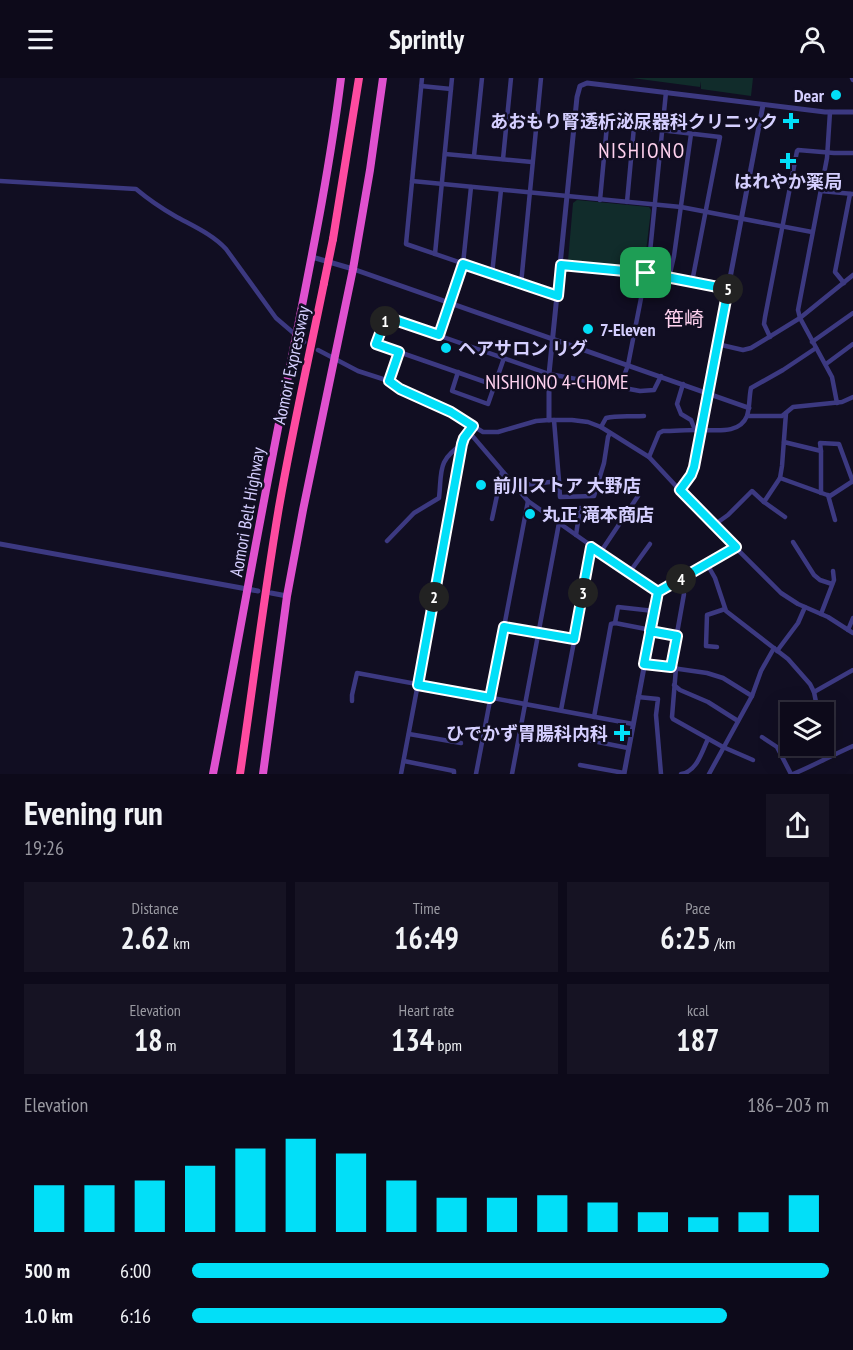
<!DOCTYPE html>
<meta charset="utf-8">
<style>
:root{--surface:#0d0a1a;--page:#161323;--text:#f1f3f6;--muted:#9a9aa2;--line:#2d2b39;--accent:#02dff8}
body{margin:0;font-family:"PT Sans Narrow","Noto Sans JP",sans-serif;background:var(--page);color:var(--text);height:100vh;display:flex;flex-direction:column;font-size:22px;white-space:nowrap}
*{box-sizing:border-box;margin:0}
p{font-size:20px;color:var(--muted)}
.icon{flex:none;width:33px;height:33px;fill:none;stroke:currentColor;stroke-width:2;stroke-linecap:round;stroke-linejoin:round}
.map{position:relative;height:696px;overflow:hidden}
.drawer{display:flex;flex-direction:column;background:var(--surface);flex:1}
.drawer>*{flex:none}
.fabs{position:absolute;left:780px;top:624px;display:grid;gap:12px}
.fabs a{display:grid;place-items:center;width:54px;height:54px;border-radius:0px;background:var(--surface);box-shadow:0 6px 24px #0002,0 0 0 2px var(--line);font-size:30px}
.pin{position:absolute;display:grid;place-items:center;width:51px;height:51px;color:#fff;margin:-26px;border-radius:12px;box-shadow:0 3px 9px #0006}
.km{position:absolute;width:30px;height:30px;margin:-15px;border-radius:50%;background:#222;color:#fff;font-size:16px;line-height:30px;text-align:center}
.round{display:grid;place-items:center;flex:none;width:63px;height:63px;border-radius:0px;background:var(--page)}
.summary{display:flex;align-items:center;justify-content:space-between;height:102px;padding:0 24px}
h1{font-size:33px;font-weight:600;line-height:45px}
.figures{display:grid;grid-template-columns:repeat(3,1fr);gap:9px;height:102px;padding:6px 24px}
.figures div{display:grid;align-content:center;border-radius:0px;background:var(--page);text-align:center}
.figures b{font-size:30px;font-weight:600}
.figures small{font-size:16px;font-weight:400}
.figures p{font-size:16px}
.chart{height:168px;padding:12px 24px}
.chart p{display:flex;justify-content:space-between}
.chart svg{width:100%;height:108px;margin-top:6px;stroke:var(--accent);stroke-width:6}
ul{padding:0 24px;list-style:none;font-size:20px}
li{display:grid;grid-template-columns:96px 72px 1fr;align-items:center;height:45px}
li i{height:15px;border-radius:8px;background:var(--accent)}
header{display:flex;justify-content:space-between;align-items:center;height:78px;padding:0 24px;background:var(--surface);font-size:27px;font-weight:600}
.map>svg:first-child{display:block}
</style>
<header><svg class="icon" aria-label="menu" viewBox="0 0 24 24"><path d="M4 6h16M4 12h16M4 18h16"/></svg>Sprintly<svg class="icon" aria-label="person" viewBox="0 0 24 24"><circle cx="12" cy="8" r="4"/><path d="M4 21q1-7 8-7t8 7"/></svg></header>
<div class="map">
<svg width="853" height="696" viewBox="0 0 853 696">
<rect width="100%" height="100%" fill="#110e22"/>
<!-- green -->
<g fill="#112c2b">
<polygon points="632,0 753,0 751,18 701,11 701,3 700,9"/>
<polygon points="577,122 649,129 651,132 644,190 641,192 570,185 568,183 573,125"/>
</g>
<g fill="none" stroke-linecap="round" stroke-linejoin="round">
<!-- minor -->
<g stroke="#3c3981" stroke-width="4.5">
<polyline points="422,0 406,166 558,218"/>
<polyline points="852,0 853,2"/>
<polyline points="421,8 451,11"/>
<polyline points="830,34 827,80 798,232 800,240 832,299 837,325"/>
<polyline points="445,76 532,84"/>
<polyline points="474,78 482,0"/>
<polyline points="503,81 511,0"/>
<path d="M0,103L136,111C148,121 161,130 175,138C193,148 212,156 226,171L276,240L304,264"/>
<polyline points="412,103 681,129 812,154"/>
<polyline points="821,113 853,116"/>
<polyline points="600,122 607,47 609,46 720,59 692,204"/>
<polyline points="627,124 634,49"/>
<polyline points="435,176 452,0"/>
<polyline points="561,187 642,195 728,211"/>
<polyline points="492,196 501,112"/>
<polyline points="669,200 674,178 691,56"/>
<polyline points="844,205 835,194 850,116"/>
<polyline points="521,206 541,0"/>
<polyline points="439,257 463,186 471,109"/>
<polyline points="770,259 764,246 765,239 797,73 798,72 834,75 853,75"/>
<polyline points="812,264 853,235"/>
<polyline points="717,266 743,272 751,270 800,240 853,197"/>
<polyline points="318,272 358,293 389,303 400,311 442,329 483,354 498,354 536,343 549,342 572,342 588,344 601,349 649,379 701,435 781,515 798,526 828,539 853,555"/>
<polyline points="826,286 853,266"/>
<polyline points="458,294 452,313 488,326 504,280"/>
<polyline points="389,303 399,274"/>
<polyline points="683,306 677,326 681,336 691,342 695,352"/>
<polyline points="494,307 376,266 386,239 549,296 640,313 654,312 661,298"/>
<polyline points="620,309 628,287 650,174 666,14"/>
<polyline points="747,338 782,338 793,329 842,324 853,319"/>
<path d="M601,349L606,340C618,337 631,339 644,338"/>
<polyline points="469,354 528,423 658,515 737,469"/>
<polyline points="784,364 821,373 820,365 839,366 853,404"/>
<polyline points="821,373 821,415"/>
<path d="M649,379L659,355L663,353C674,353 685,352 696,352C712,351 739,358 747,338C750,328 749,319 751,310L783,292L816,270"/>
<polyline points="780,400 830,418 853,403"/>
<polyline points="559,403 560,419 594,418 604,385 608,359 610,355"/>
<polyline points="515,408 559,403 554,342"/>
<polyline points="828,417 835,442"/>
<polyline points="764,424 785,439"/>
<polyline points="492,441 502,394"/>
<polyline points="714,447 728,437 752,413 764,424 780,400 782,388 786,335"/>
<polyline points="576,457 580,430"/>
<path d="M387,463L414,435L439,420C442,393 437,382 463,366"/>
<polyline points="793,464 814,497 820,502 832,506"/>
<polyline points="600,475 638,418"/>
<polyline points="707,486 715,500 726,533 788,581 810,606 814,614 818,634"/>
<polyline points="629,495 650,466"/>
<polyline points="821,536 834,502 833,493"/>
<polyline points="615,545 618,529 654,533"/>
<polyline points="504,549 574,561"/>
<polyline points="848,552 853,540"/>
<polyline points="650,553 677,558"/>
<polyline points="717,569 706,568 707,537 725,531"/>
<polyline points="777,573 798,545 805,529"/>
<polyline points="644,586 707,595 723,600 752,618"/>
<polyline points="671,589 684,516"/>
<polyline points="676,590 672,639 673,641 723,669 753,682"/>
<polyline points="674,607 680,612 708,624 738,643"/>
<polyline points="814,614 853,592"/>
<polyline points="638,619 658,621 656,637 661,696"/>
<polyline points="352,623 352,617 357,595 633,646"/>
<polyline points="561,632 592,469"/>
<polyline points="594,639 611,546 615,545 651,552"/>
<polyline points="521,647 574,657 578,660 628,670"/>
<polyline points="409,656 461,665"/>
<polyline points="762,659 777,669 791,696"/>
<polyline points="824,665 826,679"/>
<polyline points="404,683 454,693 454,696"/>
<polyline points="580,687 624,695"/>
<polyline points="401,696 463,366 464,360 473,348"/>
<polyline points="476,696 528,423"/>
<polyline points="512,696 559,445"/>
<path d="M681,696C697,694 702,673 708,661"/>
<polyline points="709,696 752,618 761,593 774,570"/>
<path d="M793,696C813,688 832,677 853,668"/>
</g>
<!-- tertiary -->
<g stroke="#3c3981" stroke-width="5">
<polyline points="312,179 353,191 749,330"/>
<polyline points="549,342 549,296 577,19 580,8 587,5 825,34 853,34"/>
<polyline points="680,412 691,397 694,389 763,27"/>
<polyline points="0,466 258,513"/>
<polyline points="271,515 287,518"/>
<polyline points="624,696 658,515"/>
</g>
<!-- trunk -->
<g stroke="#df51cf" stroke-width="8">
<path d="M213,696C236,576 257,455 281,335C302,224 327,113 341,0"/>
<polyline points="263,696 287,518 303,432 353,191 370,92 383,0"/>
</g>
<!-- motorway -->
<g stroke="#fe4ba0" stroke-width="8">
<polyline points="333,161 359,0"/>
<path d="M240,696C253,607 264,518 279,429C292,354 309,279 324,205"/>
</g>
<!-- motorway-bridge -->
<polyline stroke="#fe4ba0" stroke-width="8" points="324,205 333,161"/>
</g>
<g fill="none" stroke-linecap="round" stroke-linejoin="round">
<defs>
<polyline id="route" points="646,195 561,187 558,218 463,186 439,257 386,239 376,266 399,274 389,303 400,311 451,334 473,348 464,360 462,366 418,607 490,620 504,549 574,561 591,469 658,514 650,553 677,558 671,589 644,586 658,514 736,469 680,412 691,397 694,389 728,211 646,195"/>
</defs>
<!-- route casing -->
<use href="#route" stroke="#fff" stroke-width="12"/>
<!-- route -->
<use href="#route" stroke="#02dff8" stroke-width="8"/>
</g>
<!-- markers -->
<g fill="#02dff8" stroke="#110e22" stroke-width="2">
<circle cx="836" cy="17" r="6"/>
<path d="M788 34h6v6h6v6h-6v6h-6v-6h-6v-6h6z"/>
<path d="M785 74h6v6h6v6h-6v6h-6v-6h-6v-6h6z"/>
<circle cx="588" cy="251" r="6"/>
<circle cx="446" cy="270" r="6"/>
<circle cx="481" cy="407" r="6"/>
<circle cx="530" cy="436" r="6"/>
<path d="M619 646h6v6h6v6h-6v6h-6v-6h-6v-6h6z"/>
</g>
<g text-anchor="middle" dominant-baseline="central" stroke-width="5" stroke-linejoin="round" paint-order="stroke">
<!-- poi labels -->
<g font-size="18" font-weight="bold" fill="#d5cfff" stroke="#110e22" text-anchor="start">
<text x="824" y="17" text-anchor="end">Dear</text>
<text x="778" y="43" text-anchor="end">あおもり腎透析泌尿器科クリニック</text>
<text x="788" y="103" text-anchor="middle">はれやか薬局</text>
<text x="600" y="251">7-Eleven</text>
<text x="458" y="270">ヘアサロン リグ</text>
<text x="493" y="407">前川ストア 大野店</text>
<text x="542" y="436">丸正 滝本商店</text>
<text x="608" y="655" text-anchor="end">ひでかず胃腸科内科</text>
</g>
<!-- street labels -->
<g font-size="18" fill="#d5cfff" stroke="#110e22">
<text transform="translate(291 287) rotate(-78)">Aomori Expressway</text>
<text transform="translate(247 434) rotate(-80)">Aomori Belt Highway</text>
</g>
<!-- neighbourhood labels -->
<g font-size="20" fill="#ffd1ee" stroke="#110e22">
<text x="684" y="241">笹崎</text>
<text x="557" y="304">NISHIONO 4-CHOME</text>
</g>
<!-- quarter labels -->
<g font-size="21" letter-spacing="1.5" fill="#ffd1ee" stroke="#110e22">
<text x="642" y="72">NISHIONO</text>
</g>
</g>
</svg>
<div class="fabs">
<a><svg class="icon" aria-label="layers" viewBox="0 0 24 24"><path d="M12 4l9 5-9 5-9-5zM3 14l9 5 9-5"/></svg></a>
</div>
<div class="pin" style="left:646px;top:195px;background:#1e9e55"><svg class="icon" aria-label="arrive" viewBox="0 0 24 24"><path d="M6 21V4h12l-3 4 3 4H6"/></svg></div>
<b class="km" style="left:385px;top:243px">1</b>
<b class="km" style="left:434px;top:519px">2</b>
<b class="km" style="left:583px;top:515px">3</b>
<b class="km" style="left:681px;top:501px">4</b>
<b class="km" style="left:728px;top:211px">5</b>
</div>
<section class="drawer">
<div class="summary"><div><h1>Evening run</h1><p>19:26</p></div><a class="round"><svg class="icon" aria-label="share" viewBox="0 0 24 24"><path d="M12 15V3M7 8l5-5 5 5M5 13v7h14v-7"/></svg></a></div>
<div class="figures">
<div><p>Distance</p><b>2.62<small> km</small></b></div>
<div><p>Time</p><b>16:49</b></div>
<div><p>Pace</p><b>6:25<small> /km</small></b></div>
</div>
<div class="figures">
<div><p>Elevation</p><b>18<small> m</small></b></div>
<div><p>Heart rate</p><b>134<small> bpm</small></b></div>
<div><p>kcal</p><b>187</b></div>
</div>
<div class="chart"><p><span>Elevation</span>186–203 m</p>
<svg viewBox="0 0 160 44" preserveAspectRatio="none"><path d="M5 44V25M15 44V25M25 44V23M35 44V17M45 44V10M55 44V6M65 44V12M75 44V23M85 44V30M95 44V30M105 44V29M115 44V32M125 44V36M135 44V38M145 44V36M155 44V29"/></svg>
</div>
<ul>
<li><b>500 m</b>6:00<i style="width:100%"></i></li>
<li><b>1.0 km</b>6:16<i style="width:84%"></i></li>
</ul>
</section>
